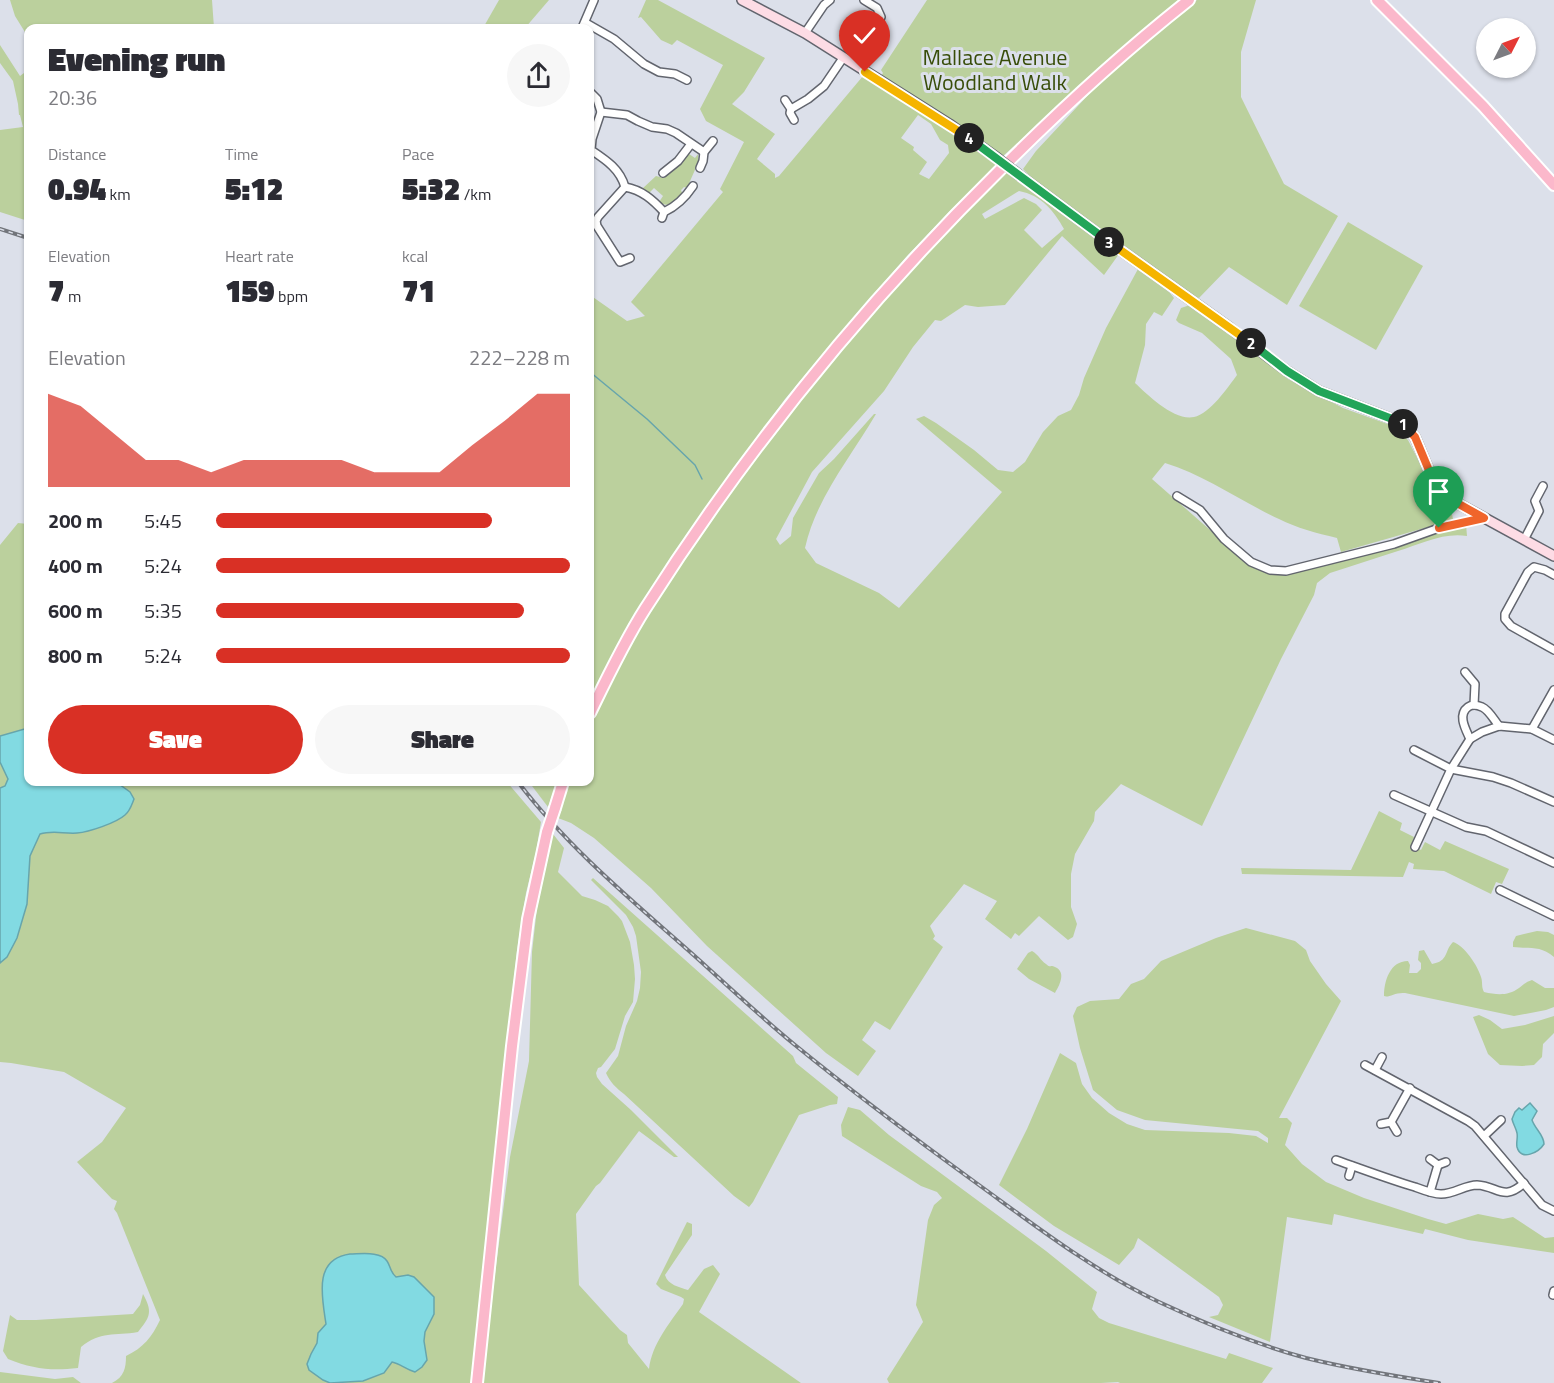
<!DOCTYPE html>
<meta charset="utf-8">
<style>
:root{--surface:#fff;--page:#f7f7f7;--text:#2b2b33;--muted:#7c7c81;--accent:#d93025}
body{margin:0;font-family:"Titillium Web",sans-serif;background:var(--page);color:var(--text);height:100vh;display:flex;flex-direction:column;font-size:22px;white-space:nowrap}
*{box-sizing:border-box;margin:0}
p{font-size:20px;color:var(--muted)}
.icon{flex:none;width:33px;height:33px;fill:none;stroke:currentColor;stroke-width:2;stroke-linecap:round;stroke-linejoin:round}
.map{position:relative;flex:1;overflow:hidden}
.details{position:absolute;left:24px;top:24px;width:570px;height:762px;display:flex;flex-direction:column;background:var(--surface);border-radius:12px;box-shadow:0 2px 4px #0004}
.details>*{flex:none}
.needle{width:39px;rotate:48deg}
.controls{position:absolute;left:1476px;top:18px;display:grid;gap:12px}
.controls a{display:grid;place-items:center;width:60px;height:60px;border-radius:50%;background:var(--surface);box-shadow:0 2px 4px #0004;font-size:30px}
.pin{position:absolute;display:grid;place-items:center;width:51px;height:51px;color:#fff;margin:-62px -26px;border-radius:50% 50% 50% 0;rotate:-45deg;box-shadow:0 0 6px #0007}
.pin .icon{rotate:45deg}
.km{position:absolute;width:30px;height:30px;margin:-15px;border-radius:50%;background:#222;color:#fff;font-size:16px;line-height:30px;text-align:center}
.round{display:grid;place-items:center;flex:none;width:63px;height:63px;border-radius:32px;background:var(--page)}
.head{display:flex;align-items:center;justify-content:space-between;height:102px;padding:0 24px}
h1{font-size:33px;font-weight:800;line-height:45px}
.figures{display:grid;grid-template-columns:repeat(3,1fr);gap:9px;height:102px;padding:6px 24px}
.figures div{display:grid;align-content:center}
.figures b{font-size:30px;font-weight:800}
.figures small{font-size:16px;font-weight:400}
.figures p{font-size:16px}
.chart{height:168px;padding:12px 24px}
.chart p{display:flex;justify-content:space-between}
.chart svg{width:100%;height:108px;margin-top:6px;fill:var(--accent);opacity:.7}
.button{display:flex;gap:12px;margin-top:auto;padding:12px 24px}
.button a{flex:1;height:69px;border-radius:36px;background:var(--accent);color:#fff;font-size:24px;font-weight:800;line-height:69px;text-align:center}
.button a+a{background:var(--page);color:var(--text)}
ul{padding:0 24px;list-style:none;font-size:20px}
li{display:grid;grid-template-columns:96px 72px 1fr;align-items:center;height:45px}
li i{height:15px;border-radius:8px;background:var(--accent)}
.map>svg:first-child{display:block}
</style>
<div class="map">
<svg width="1554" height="1383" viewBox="0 0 1554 1383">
<rect width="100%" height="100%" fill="#dce0ea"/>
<!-- green -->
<g fill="#bbd09d" fill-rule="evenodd">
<polygon points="10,0 212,0 214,28 28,28 28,37 15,16"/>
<polygon points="499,0 549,0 525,28 483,28"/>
<path d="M646,0H658L765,58L744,92L732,104L775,134L757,159L775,174V178L779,176L863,76L920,110L939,125L961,137L997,164L951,210L908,255L866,303L785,399L702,513L660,575L636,613L610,661L590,702V295L627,321L645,316L631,302L723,192L720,189L744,142L706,121L700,109L723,65L677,40L672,45L661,40L641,17L638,18ZM918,115L931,124L940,140L948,145L949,153L929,179L919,174L927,162L913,150L914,147L901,138Z"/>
<polygon points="927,0 1181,0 1003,156 878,80 883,73 881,70"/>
<polygon points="1197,0 1256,0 1241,52 1241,97 1284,184 1338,216 1287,305 1229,267 1199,298 1192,295 1034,180 1023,169 1036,151 1103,79 1155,34"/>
<polygon points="0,45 20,76 28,70 28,221 0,212 0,130 23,127 20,115 19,115 18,104 13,81 0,63"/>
<path d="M689,154L695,158L698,154V163L687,188L684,187L681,190L683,195C675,201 669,209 659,202L663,196L654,188L649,193L642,189L656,176L664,178Z"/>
<path d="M1006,171L1119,254L1104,275L1062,236L1005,305L978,307L965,305L941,321L935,320L913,347L884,391L812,472L776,539L780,545L791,536L793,518L819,473L834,459L874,414H876C851,457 816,498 805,548L816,563L879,593L899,608L1002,492L916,419L924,416L936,423L974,450L998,470L1013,472L1025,462L1043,432L1058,416L1071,410L1079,395L1084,378L1106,328L1138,269L1166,288L1174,298L1162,316L1154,312L1146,324L1145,345L1135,383C1149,396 1174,421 1194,417C1210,414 1228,387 1237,375L1231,359L1202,333L1179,323L1176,320L1181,308L1190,305L1219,326L1288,379L1343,408L1393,426L1408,440L1428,479L1451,509L1453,519L1449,521L1341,552L1337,538C1316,533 1297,528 1279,519C1240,501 1205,475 1165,463L1152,479L1251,566L1268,574L1287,573L1466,524L1467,536C1444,532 1420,544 1398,551C1375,558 1353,566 1330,573L1317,583L1314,595L1281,659L1202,826L1121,784L1095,812L1094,821L1075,854L1071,874V907L1077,924L1073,937L1068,940L1039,916L1019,936L1015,933L1011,939L985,919L997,901L964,884L930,926L935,936L933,939L943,947L890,1030L875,1021L862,1040L876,1051L858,1076L826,1053L707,946L651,888L594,838L571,823L558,818L557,814L567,782H590V726L604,695L644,619L679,562L762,447L847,340L919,260ZM1019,191C1041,195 1054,211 1064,229L1042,248L1024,230L1042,210L1036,204L1024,198L985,219L982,214Z"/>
<polygon points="1348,222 1423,266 1376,350 1299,306"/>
<path d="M18,523L28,524V782H507L541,822L536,852L526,893L517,950L471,1383H112C124,1377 126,1368 126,1356C143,1348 152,1337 160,1320L117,1213L114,1209L117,1201L112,1199L77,1162L102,1142L126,1108L64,1072L11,1063L0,1062V545Z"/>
<polygon points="529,782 557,782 548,807"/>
<polygon points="1379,811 1402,823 1400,830 1414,837 1412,846 1421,850 1425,842 1440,850 1445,841 1509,869 1502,884 1496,882 1491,894 1444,871 1413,869 1414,864 1409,862 1403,877 1242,874 1241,868 1351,870"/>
<path d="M553,834L564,848L558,872L582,896L595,900L608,906L618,916L622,921L630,942L634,965L635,979L633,1002L625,1016L615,1049L601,1067L598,1068L596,1073L597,1077L602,1084L631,1110L678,1157H674L639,1131L600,1183L596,1186L576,1214L579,1285L620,1330L627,1335L628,1343L649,1369C652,1344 669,1324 683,1304L684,1299L681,1297L661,1289L656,1284L687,1222L692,1224V1235L665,1275C668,1285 679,1287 688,1290L704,1269L713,1265L720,1274L699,1312L801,1383H481L510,1157L529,1061L532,952L537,908Z"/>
<path d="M593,878L793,1056L796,1063L838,1097L837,1104L830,1105L799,1115L753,1202L749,1207L734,1196L624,1094C616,1088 610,1082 606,1073L618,1056L626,1026L637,1001L640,988L641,972L636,936L633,927L626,915L591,880Z"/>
<polygon points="1246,928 1295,941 1306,950 1310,961 1326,984 1341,1001 1279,1118 1287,1118 1292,1123 1285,1145 1302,1164 1326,1182 1364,1198 1428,1219 1446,1224 1478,1214 1503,1219 1513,1217 1545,1238 1554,1237 1554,1253 1468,1240 1425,1229 1423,1234 1334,1214 1332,1225 1287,1217 1270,1342 1209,1317 1218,1315 1223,1305 1219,1297 1138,1238 1134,1248 1119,1265 1054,1226 999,1185 1027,1129 1060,1053 1076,1063 1082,1084 1092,1098 1109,1113 1127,1124 1145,1130 1229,1133 1256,1136 1268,1143 1268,1138 1258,1131 1145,1120 1117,1110 1093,1090 1080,1048 1073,1016 1077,1007 1090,1001 1119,999 1131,984 1144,979 1161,961 1216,938"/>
<path d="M1537,931L1548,932L1554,935V957C1540,945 1530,949 1513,947V942L1516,936Z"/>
<path d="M1453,942C1464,945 1478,966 1481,977C1483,983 1481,986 1484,992C1497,995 1508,996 1519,988C1524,984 1526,982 1532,980L1545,988H1554V1007L1546,1010L1514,1016L1405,993C1395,992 1389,998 1384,996C1384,981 1390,961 1408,961L1410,965L1409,973H1417L1421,969V963L1418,960L1419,951L1424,950L1432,964C1449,961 1444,951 1453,942Z"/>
<path d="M1032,951C1039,955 1040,960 1046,964C1052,969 1049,964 1055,967C1067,972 1059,986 1055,993L1029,979L1017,969L1028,953Z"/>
<polygon points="1479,1015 1490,1020 1502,1029 1525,1025 1554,1016 1554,1033 1543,1044 1542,1057 1534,1065 1522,1066 1500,1065 1488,1054 1473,1017"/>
<polygon points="848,1107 860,1110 889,1135 1046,1251 1097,1292 1092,1309 1099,1318 1109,1323 1226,1359 1229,1353 1273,1368 1262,1383 1120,1383 1118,1382 1101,1383 889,1383 887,1379 923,1322 916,1305 928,1220 934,1205 942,1198 937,1192 921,1186 842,1136 841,1125"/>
<path d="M143,1294C153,1312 150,1317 138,1332C115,1336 100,1331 81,1347L78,1368C51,1371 33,1369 8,1359L3,1351L10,1315L17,1320H36L133,1314L140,1305Z"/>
<polygon points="0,1372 55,1379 73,1377 81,1383 0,1383"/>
</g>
<!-- water -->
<g fill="#82dae2" stroke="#67a5ac" stroke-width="1.5">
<path d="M28,728V782H116L130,792L134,799C132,804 130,811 125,815C116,823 89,832 77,833C64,834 53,830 40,834L30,856L27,904L17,938L7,957L0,963V788L5,786L8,779L0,762V736Z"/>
<path d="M1530,1103L1537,1111L1532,1120C1535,1129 1544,1135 1544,1144C1539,1152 1521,1162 1517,1147C1516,1142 1518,1138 1517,1133C1516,1128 1513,1124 1512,1119L1515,1112L1519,1108L1522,1110Z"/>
<path d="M350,1254C361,1254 381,1251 387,1261C391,1267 390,1272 396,1277L408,1275L414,1277L434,1297V1314L425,1332L424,1341L427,1360L422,1367L415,1372C405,1369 401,1364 392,1362L384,1373L363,1381L330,1383L323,1380L309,1370L307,1364L311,1354L317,1343L318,1333L326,1324C322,1297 313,1259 350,1254Z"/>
</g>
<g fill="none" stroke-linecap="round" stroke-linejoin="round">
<!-- stream -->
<polyline stroke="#67a5ac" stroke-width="1.5" points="590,372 647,419 695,465 702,479"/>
<defs>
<g id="street">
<polyline points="586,23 614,39 644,64 659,72 675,74 687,80"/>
<polyline points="582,28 594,0"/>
<polyline points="805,33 824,5 830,0"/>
<path d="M858,48C865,40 878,26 881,17L877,8L864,0"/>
<path d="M590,92L597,99L601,112L592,139L591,150C606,160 620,169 625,187"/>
<polyline points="785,100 791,109 790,113 794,120"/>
<polyline points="791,109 808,99 824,86 843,58"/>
<polyline points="601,112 627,115 638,121 652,127 667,129 676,133 704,152"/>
<polyline points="700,168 703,161 704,152 713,141"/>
<polyline points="663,173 678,161 691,144"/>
<polyline points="625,187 598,217 596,221 597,226 620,262 630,258"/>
<path d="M625,187C642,190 653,200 664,212"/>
<path d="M662,218L664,212C677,206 685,198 693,186"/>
<polyline points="1177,496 1200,510 1224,539 1251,562 1270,570 1286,571 1394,544 1439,528 1484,518"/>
<polyline points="1524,540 1539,511 1535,501 1543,486"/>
<polyline points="1554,575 1545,570 1534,567 1528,572 1505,614 1505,619 1511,626 1554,650"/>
<polyline points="1465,672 1475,684 1474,705"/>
<polyline points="1532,729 1554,690"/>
<path d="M1470,739C1466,730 1457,715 1468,707C1472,704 1478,705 1482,707C1489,710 1494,720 1499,726"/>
<polyline points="1414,750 1451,769 1493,777 1511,783 1554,802"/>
<polyline points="1394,795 1466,827 1486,831 1554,863"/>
<polyline points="1415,847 1451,769 1470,739 1482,732 1499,726 1532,729 1554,740"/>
<polyline points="1500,890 1554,916"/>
<polyline points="1365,1065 1468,1121 1475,1126 1542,1205 1554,1211"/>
<polyline points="1375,1070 1382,1057"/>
<polyline points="1391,1122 1397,1132"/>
<polyline points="1381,1124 1391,1122 1410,1088"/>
<polyline points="1484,1136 1501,1120"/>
<polyline points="1430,1159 1438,1165 1446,1162"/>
<path d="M1336,1160C1362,1169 1388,1179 1415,1187C1423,1190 1433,1194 1441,1194C1454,1194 1465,1185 1477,1185C1498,1186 1503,1202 1524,1183"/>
<polyline points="1349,1176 1352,1166"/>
<polyline points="1430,1192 1438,1165"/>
<polyline points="1553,1295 1554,1291"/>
</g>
<g id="secondary">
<polyline points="742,0 805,33 949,124 997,158"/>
<polyline points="1019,175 1105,239 1230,328 1287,371 1319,391 1400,422 1415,437 1433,480 1448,498 1554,556"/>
</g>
<g id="primary">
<polyline points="1377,0 1483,106 1554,185"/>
<path d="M590,713C607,678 624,642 645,609C746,450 866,302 1000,170C1060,110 1122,53 1189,0"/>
<polyline points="555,808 563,782"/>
<polyline points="477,1383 512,1046 528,919 547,832"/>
</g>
</defs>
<!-- street casing -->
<use href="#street" stroke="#62656e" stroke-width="10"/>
<!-- secondary casing -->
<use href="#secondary" stroke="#62656e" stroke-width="12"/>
<!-- primary casing -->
<use href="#primary" stroke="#fff" stroke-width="14"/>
<!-- street -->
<use href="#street" stroke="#fff" stroke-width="7"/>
<!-- secondary -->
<use href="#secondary" stroke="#fddce5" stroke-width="9"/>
<!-- primary -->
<use href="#primary" stroke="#fbb8cb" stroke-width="10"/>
<defs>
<g id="rail">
<polyline points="0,229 28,238"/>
<path d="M518,782C569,849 635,903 698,959C730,988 762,1018 795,1045C855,1094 917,1140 979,1185C1037,1227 1094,1271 1159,1302C1206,1324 1255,1344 1306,1358C1350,1369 1394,1376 1439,1383"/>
</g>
</defs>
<!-- rail casing -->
<use href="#rail" stroke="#72757b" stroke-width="4"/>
<!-- rail -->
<use href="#rail" stroke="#dce0ea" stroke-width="1.5" stroke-dasharray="4.5" stroke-linecap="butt"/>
<defs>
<polyline id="secondary-bridge" points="997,158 1019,175"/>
<polyline id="primary-bridge" points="547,832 555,808"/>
</defs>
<!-- secondary-bridge casing -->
<use href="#secondary-bridge" stroke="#62656e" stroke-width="12" stroke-linecap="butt"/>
<!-- primary-bridge casing -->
<use href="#primary-bridge" stroke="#fff" stroke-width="14" stroke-linecap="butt"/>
<!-- secondary-bridge -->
<use href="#secondary-bridge" stroke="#fddce5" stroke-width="9"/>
<!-- primary-bridge -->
<use href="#primary-bridge" stroke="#fbb8cb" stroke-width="10"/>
</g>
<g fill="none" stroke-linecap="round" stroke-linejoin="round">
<defs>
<polyline id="split-1" points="1403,424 1415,437 1433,480 1448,498 1484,518 1439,528"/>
<polyline id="split-2" points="1251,343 1287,371 1319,391 1400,422 1403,424"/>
<polyline id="split-3" points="1109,242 1251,343"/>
<polyline id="split-4" points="969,138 1109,242"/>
<polyline id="split-5" points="865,72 969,138"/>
</defs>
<!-- split-1 casing -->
<use href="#split-1" stroke="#fff" stroke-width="12"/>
<!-- split-2 casing -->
<use href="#split-2" stroke="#fff" stroke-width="12"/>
<!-- split-3 casing -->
<use href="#split-3" stroke="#fff" stroke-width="12"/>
<!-- split-4 casing -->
<use href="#split-4" stroke="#fff" stroke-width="12"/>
<!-- split-5 casing -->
<use href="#split-5" stroke="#fff" stroke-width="12"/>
<!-- split-1 -->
<use href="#split-1" stroke="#f0652b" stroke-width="8"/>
<!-- split-2 -->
<use href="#split-2" stroke="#22a559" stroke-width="8"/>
<!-- split-3 -->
<use href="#split-3" stroke="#f5b400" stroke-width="8"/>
<!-- split-4 -->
<use href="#split-4" stroke="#22a559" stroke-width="8"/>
<!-- split-5 -->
<use href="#split-5" stroke="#f5b400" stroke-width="8"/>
</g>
<g text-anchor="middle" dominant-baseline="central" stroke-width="6" stroke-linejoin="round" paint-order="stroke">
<!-- park labels -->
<g font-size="22" fill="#384d09" stroke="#dce0ea">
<text x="995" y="57">Mallace Avenue<tspan x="995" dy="25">Woodland Walk</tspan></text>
</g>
</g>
</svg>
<div class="controls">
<a><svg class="needle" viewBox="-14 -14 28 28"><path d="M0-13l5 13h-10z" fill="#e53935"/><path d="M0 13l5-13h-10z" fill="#7c7c81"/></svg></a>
</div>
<div class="pin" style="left:1439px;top:528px;background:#1e9e55"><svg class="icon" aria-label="arrive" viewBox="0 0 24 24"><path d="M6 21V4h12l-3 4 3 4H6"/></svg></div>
<div class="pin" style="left:865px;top:72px;background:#d93025"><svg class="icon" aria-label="check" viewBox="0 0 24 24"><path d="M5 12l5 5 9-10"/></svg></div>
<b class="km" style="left:1403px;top:424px">1</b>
<b class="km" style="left:1251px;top:343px">2</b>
<b class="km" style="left:1109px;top:242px">3</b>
<b class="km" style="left:969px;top:138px">4</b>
<section class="details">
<div class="head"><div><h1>Evening run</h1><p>20:36</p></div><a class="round"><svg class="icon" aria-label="share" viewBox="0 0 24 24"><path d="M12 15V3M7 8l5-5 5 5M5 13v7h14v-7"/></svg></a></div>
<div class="figures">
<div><p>Distance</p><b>0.94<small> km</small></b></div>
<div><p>Time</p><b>5:12</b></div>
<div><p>Pace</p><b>5:32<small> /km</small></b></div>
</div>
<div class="figures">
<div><p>Elevation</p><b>7<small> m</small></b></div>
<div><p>Heart rate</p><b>159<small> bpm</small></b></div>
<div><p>kcal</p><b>71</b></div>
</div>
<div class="chart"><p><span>Elevation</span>222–228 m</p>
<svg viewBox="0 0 160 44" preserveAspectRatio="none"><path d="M0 44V6L10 11L20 22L30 33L40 33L50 38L60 33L70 33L80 33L90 33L100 38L110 38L120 38L130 27L140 17L150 6L160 6V44z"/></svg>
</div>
<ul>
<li><b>200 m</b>5:45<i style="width:78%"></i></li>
<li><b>400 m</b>5:24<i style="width:100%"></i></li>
<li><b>600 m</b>5:35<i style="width:87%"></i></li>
<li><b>800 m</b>5:24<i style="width:100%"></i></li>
</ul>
<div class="button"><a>Save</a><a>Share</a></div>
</section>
</div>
